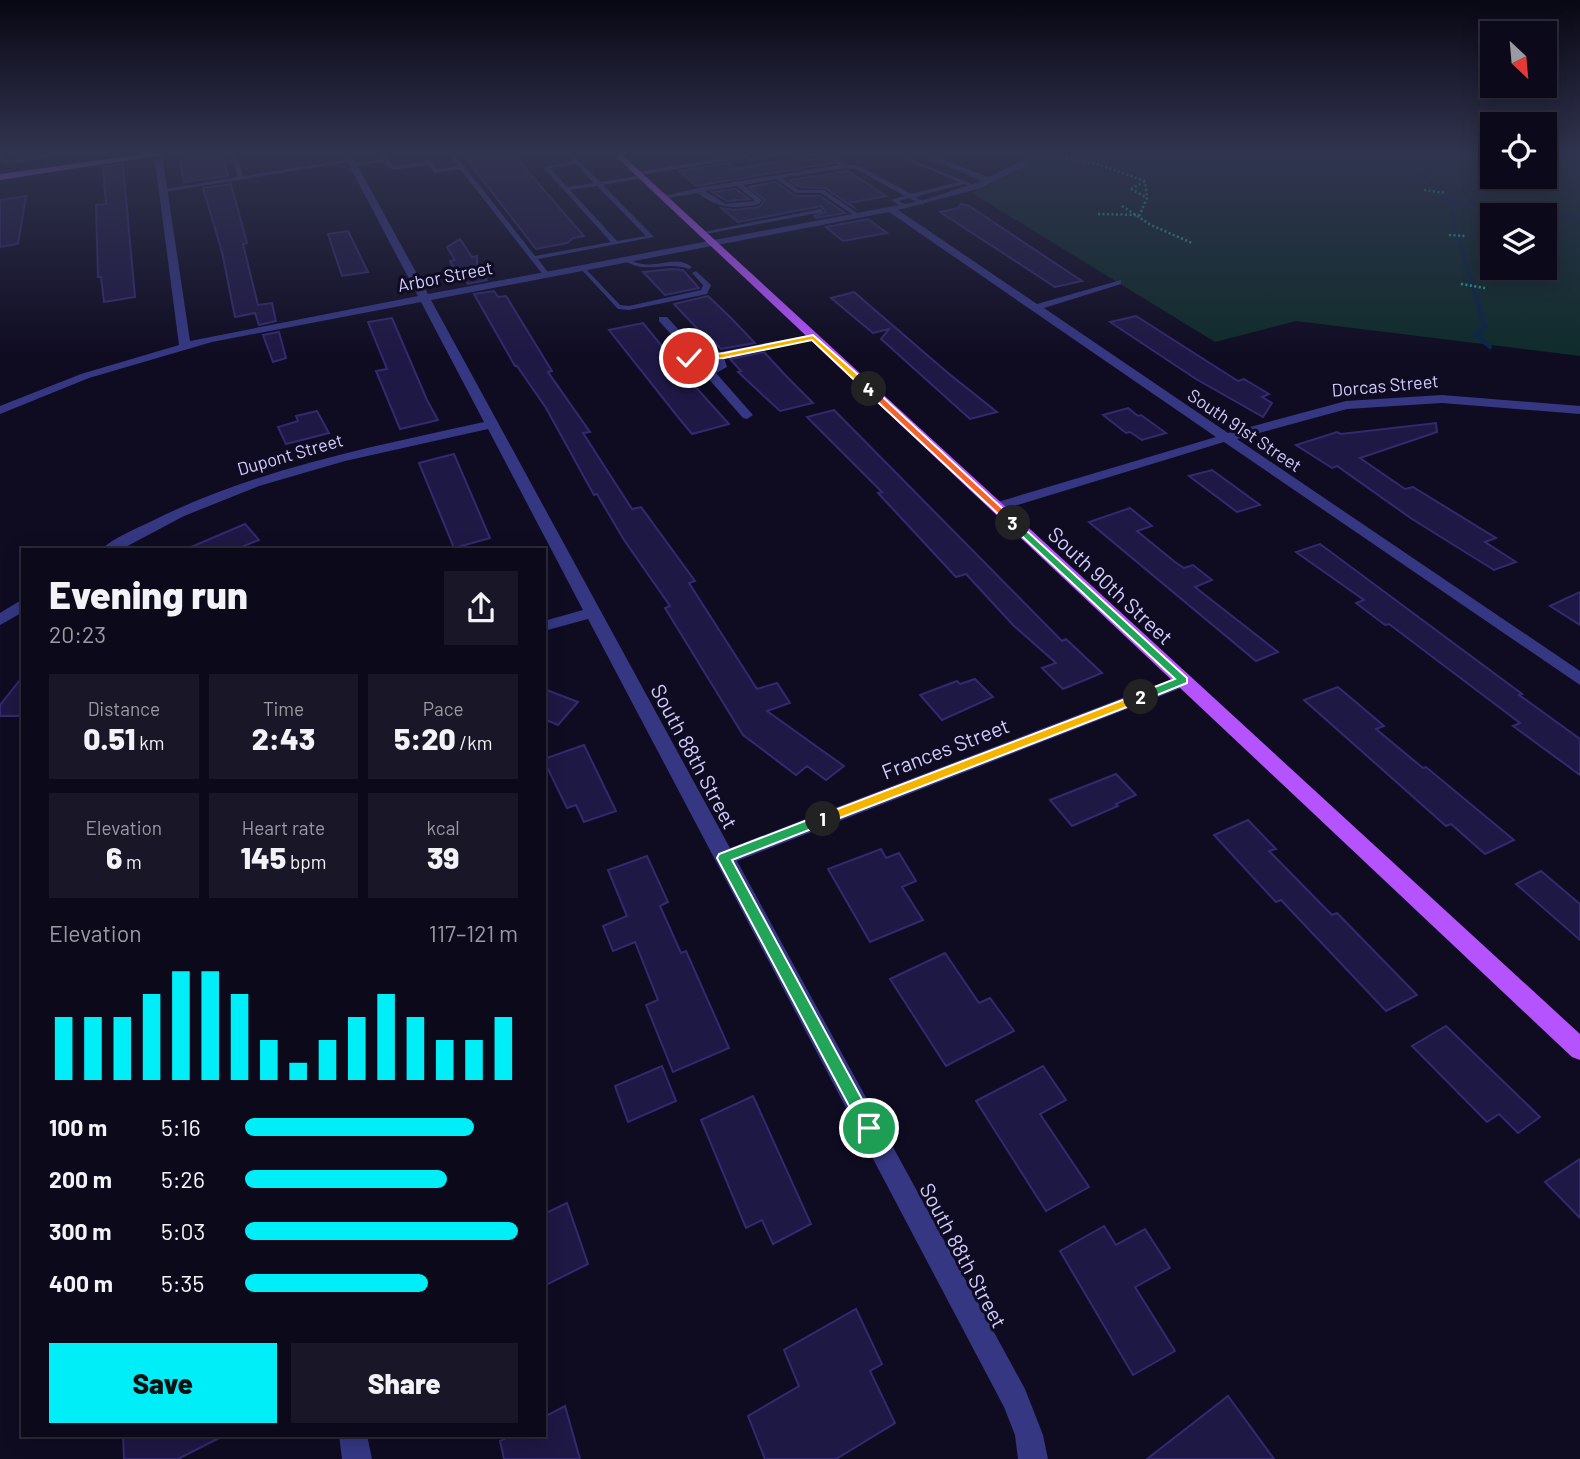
<!DOCTYPE html>
<meta charset="utf-8">
<style>
:root{--surface:#0b091a;--page:#191727;--text:#f1f3f6;--muted:#9a9aa2;--line:#2b2a39;--accent:#00eef8}
body{margin:0;font-family:Barlow,sans-serif;background:var(--page);color:var(--text);height:100vh;display:flex;flex-direction:column;font-size:26px;white-space:nowrap}
*{box-sizing:border-box;margin:0}
p{font-size:23px;color:var(--muted)}
.icon{flex:none;width:38px;height:38px;fill:none;stroke:currentColor;stroke-width:2;stroke-linecap:round;stroke-linejoin:round}
.map{position:relative;flex:1;overflow:hidden}
.panel{position:absolute;left:21px;top:548px;width:525px;height:889px;display:flex;flex-direction:column;background:var(--surface);border-radius:0px;box-shadow:0 4px 18px #0003,0 0 0 2px var(--line)}
.panel>*{flex:none}
.needle{width:46px;rotate:154deg}
.tools{position:absolute;left:1480px;top:21px;display:grid;gap:14px}
.tools a{display:grid;place-items:center;width:77px;height:77px;border-radius:0px;background:var(--surface);box-shadow:0 4px 18px #0003,0 0 0 2px var(--line);font-size:35px}
.pin{position:absolute;display:grid;place-items:center;width:60px;height:60px;color:#fff;margin:-30px;border:4px solid #fff;border-radius:50%;box-shadow:0 2px 7px #0007}
.km{position:absolute;width:35px;height:35px;margin:-18px;border-radius:50%;background:#222;color:#fff;font-size:19px;line-height:35px;text-align:center}
.round{display:grid;place-items:center;flex:none;width:74px;height:74px;border-radius:0px;background:var(--page)}
.headline{display:flex;align-items:center;justify-content:space-between;height:119px;padding:0 28px}
h1{font-size:38px;font-weight:800;line-height:52px}
.stats{display:grid;grid-template-columns:repeat(3,1fr);gap:10px;height:119px;padding:7px 28px}
.stats div{display:grid;align-content:center;border-radius:0px;background:var(--page);text-align:center}
.stats b{font-size:30px;font-weight:800}
.stats small{font-size:19px;font-weight:400}
.stats p{font-size:19px}
.chart{height:196px;padding:14px 28px}
.chart p{display:flex;justify-content:space-between}
.chart svg{width:100%;height:126px;margin-top:7px;stroke:var(--accent);stroke-width:6}
.primary-button{display:flex;gap:14px;margin-top:auto;padding:14px 28px}
.primary-button a{flex:1;height:80px;border-radius:0px;background:var(--accent);color:#111;font-size:28px;font-weight:800;line-height:80px;text-align:center}
.primary-button a+a{background:var(--page);color:var(--text)}
ul{padding:0 28px;list-style:none;font-size:23px}
li{display:grid;grid-template-columns:112px 84px 1fr;align-items:center;height:52px}
li i{height:18px;border-radius:9px;background:var(--accent)}
.map>svg:first-child{display:block}
</style>
<div class="map">
<svg width="1580" height="1459" viewBox="0 0 1580 1459">
<rect width="100%" height="100%" fill="#0f0c22"/>
<!-- green -->
<path fill="#0f2c2a" fill-rule="evenodd" d="M1008,152H1493V177H1545V152H1580V356L1296,321L1215,342L972,193L1027,165L1019,162L1023,157ZM1493,215H1545V268H1493Z"/>
<g fill="none" stroke-linecap="round" stroke-linejoin="round">
<!-- stream-far1 -->
<g stroke="#0a2548" stroke-width="3.5">
<polyline points="1389,152 1416,167 1446,199 1580,219"/>
<polyline points="1447,200 1451,203 1456,233 1477,299"/>
</g>
<!-- stream -->
<polyline stroke="#0a2548" stroke-width="4.5" points="1476,297 1485,328 1475,334 1490,347"/>
</g>
<!-- building -->
<g fill="#1e1844" stroke="#332971" stroke-width="2">
<polygon points="461,152 511,152 584,236 573,238 567,243 536,249"/>
<polygon points="222,155 228,176 184,182 180,161"/>
<polygon points="805,157 810,160 822,157 832,163 696,186 679,171 729,163 736,169"/>
<polygon points="123,164 135,297 104,302 101,277 98,277 96,205 106,204 103,167"/>
<polygon points="848,171 886,196 848,203 856,209 825,188 800,187 789,180"/>
<polygon points="775,182 796,196 820,196 845,213 816,218 814,216 826,212 821,206 738,222 721,208 735,210 759,207 765,200 749,187"/>
<polygon points="231,184 247,243 243,244 258,305 272,303 276,321 259,325 255,313 235,317 222,252 203,188"/>
<polygon points="736,189 749,199 727,201 712,192"/>
<polygon points="26,196 18,244 0,247 0,200"/>
<polygon points="961,204 969,206 1082,281 1055,287 940,212 958,208"/>
<polygon points="868,219 887,233 843,241 826,227"/>
<polygon points="348,231 368,272 342,276 328,234"/>
<polygon points="460,239 472,257 477,256 477,264 487,280 468,284 464,278 460,279 450,261 455,260 447,247"/>
<polygon points="672,269 683,270 699,288 665,295 643,272"/>
<polygon points="494,291 498,297 506,296 552,371 548,372 590,432 583,433 632,509 641,507 695,581 689,583 757,689 777,683 790,703 767,711 844,766 826,780 807,766 796,775 743,735 665,608 670,606 624,540 597,494 594,495 546,408 517,366 515,366 474,294"/>
<polygon points="854,292 948,373 997,412 970,419 881,339 889,329 873,333 831,298"/>
<polygon points="708,296 732,319 755,343 721,349 713,340 709,341 674,304"/>
<polygon points="1136,316 1238,381 1244,379 1269,394 1262,397 1272,403 1263,417 1196,379 1110,322"/>
<polygon points="392,318 427,400 438,420 400,429 376,371 387,369 368,322"/>
<polygon points="643,323 675,362 673,365 678,372 684,374 729,424 692,434 678,417 609,330"/>
<polygon points="279,332 286,358 273,362 263,335"/>
<polygon points="764,352 788,378 813,403 780,411 738,372 741,371 730,359"/>
<polygon points="1128,408 1138,416 1141,415 1166,433 1142,440 1130,432 1126,433 1103,415"/>
<polygon points="834,410 1062,641 1066,639 1102,673 1063,689 1042,668 1056,663 1013,625 966,574 956,577 878,493 882,492 807,417"/>
<polygon points="317,411 329,433 286,444 278,427 298,421 296,416"/>
<polygon points="1436,423 1437,432 1360,458 1405,489 1413,487 1496,538 1485,542 1516,562 1494,570 1412,519 1337,466 1332,468 1296,445 1337,432 1341,434"/>
<polygon points="454,454 490,538 454,548 419,463"/>
<polygon points="1212,470 1260,505 1237,512 1189,476"/>
<polygon points="1130,508 1152,526 1137,531 1175,562 1184,568 1193,565 1212,580 1195,587 1278,652 1256,661 1089,522"/>
<polygon points="245,524 259,540 234,550 184,550"/>
<polygon points="1320,544 1522,694 1519,695 1580,739 1580,775 1513,726 1520,723 1389,624 1385,625 1356,603 1364,600 1296,552"/>
<polygon points="1580,592 1580,625 1550,606"/>
<polygon points="23,676 23,716 0,716 0,705"/>
<polygon points="975,679 993,697 942,720 920,695 957,681 960,684"/>
<polygon points="1338,687 1384,726 1376,729 1423,768 1426,767 1514,840 1485,854 1451,824 1446,826 1304,700"/>
<polygon points="544,689 578,702 558,725 544,719"/>
<polygon points="584,745 616,811 584,822 576,805 567,808 544,761 544,759"/>
<polygon points="1116,774 1136,795 1116,804 1118,806 1072,826 1050,800"/>
<polygon points="1248,820 1276,849 1269,851 1332,915 1337,913 1417,995 1386,1011 1281,900 1276,902 1214,835"/>
<polygon points="881,849 886,858 899,853 916,881 902,887 923,920 870,942 828,869"/>
<polygon points="647,856 668,902 660,906 681,953 686,951 729,1048 673,1072 646,1005 658,1000 635,942 613,951 603,926 627,916 608,870"/>
<polygon points="1541,871 1580,904 1580,940 1516,884"/>
<polygon points="945,953 979,1003 990,998 1014,1031 946,1066 890,979"/>
<polygon points="1446,1026 1540,1117 1518,1133 1499,1114 1487,1122 1412,1046"/>
<polygon points="662,1066 676,1101 628,1122 615,1086"/>
<polygon points="1043,1066 1066,1100 1040,1114 1089,1187 1046,1211 976,1101"/>
<polygon points="753,1096 811,1224 773,1244 762,1220 746,1228 701,1120"/>
<polygon points="1580,1159 1580,1218 1545,1182"/>
<polygon points="567,1203 588,1264 544,1286 544,1214"/>
<polygon points="1104,1226 1116,1245 1145,1229 1170,1268 1135,1287 1175,1351 1133,1375 1060,1251"/>
<polygon points="856,1309 882,1364 870,1371 895,1423 836,1459 765,1459 748,1416 799,1386 784,1350"/>
<polygon points="1228,1396 1274,1459 1147,1459"/>
<polygon points="565,1406 580,1459 504,1459 500,1441 512,1435 544,1435 544,1417"/>
<polygon points="123,1435 225,1435 178,1459 124,1459"/>
</g>
<g fill="none" stroke-linecap="round" stroke-linejoin="round">
<!-- path -->
<g stroke="#29b8a7" stroke-width="2.5" stroke-dasharray="2 2.5" stroke-linecap="butt">
<polyline points="1044,152 1100,165 1145,181"/>
<polyline points="1131,189 1147,198"/>
<polyline points="1131,189 1145,181"/>
<polyline points="1424,190 1445,193"/>
<polyline points="1122,206 1151,225 1192,243"/>
<polyline points="1098,214 1139,215"/>
<polyline points="1139,216 1147,198 1145,181"/>
<polyline points="1449,235 1465,236"/>
<polyline points="1461,284 1485,288"/>
</g>
<!-- service -->
<g fill="#353783" fill-rule="evenodd">
<polygon points="0,152 4,152 6,160 72,152 86,152 6,164 0,162"/>
<path d="M377,152H383L394,166L430,161L437,169L458,166L447,152H453L535,256L611,242L543,167L573,161L564,152H570L600,182L637,176L634,174L637,172L745,154L750,158L788,152H799L749,162L744,158L640,175L642,178L603,185L654,237L538,259L550,275L546,277L544,276L460,169L435,173L428,165L392,170L384,162L353,166L350,164L382,159ZM576,164L594,183L567,187L550,168ZM597,186L646,236L617,241L570,190Z"/>
<path d="M802,152H827L845,164L859,166L911,194L959,182L893,154V152L979,187L976,189L964,184L915,197L924,202L922,205L909,198L899,201L907,206L905,209L891,200L905,196L856,169L844,168L782,178L799,190H824L860,215L861,216L858,218L821,193H796L776,179L743,185L762,200L759,204C735,209 718,209 698,193L662,199L659,197L699,188L839,165L823,154L809,157ZM737,186L755,201L726,204L705,191Z"/>
<polygon points="234,153 237,155 243,176 351,159 354,161 164,192 161,190 238,177 231,155"/>
<polygon points="821,209 823,212 701,235 698,233"/>
<path d="M627,258C632,260 637,264 643,264C661,267 676,255 692,267L689,269C666,260 648,275 625,261V259Z"/>
<polygon points="583,266 620,305 629,306 701,290 703,285 692,273 696,271 711,285 707,294 629,310 618,309 581,269 580,268"/>
</g>
<!-- minor -->
<g fill="#353783" fill-rule="evenodd">
<path d="M157,152L162,154L190,341L418,296L342,152H350L428,294L921,201L982,181L914,152H924L988,177L1020,162H1026V166L978,189L898,210L1037,304L1121,280V284L1044,308L1228,433L1346,401L1442,395L1580,406V414L1442,403L1347,409L1237,439L1580,671V685L1224,442L1001,510H991V504L1216,437L889,212L431,300L730,848L1177,677L1183,675L1191,681L1189,685L737,861L1025,1389L1043,1435L1048,1459H1018L1015,1435L1004,1407L588,619L544,631V621L583,610L488,429L345,461L259,486L184,516L120,550H101C114,537 136,529 152,521C256,469 371,447 484,422L421,302L212,342L89,378L0,414V406L81,374L179,345L154,154Z"/>
<path d="M659,317H667L699,352L710,354L813,334L819,337L724,358L727,367L716,373L753,415L747,419L743,418L707,377L680,370L676,365L682,357L689,354L659,321ZM700,358L714,361L715,365L703,370L688,365Z"/>
<polygon points="23,599 23,612 0,625 0,613"/>
<polygon points="339,1435 367,1435 372,1459 342,1459"/>
</g>
<!-- primary -->
<g fill="#b554ff" fill-rule="evenodd">
<polygon points="161,152 180,152 0,180 0,174"/>
<polygon points="611,152 619,152 1580,1034 1580,1060 1572,1057"/>
</g>
</g>
<!-- sky -->
<linearGradient id="sky" x2="0" y2="1"><stop stop-color="#080713"/><stop offset="0.43" stop-color="#31344f"/><stop offset="1" stop-color="#31344f" stop-opacity="0"/></linearGradient>
<rect width="1580" height="356" fill="url(#sky)"/>
<!-- split-1 -->
<polygon fill="#22a559" stroke="#fff" stroke-width="2" points="823,814 829,819 827,823 732,860 875,1123 877,1128 875,1134 869,1136 864,1134 717,858 719,854"/>
<!-- split-2 -->
<polygon fill="#f5b400" stroke="#fff" stroke-width="2" points="1141,693 1146,697 1145,700 827,823 823,824 817,819 819,816"/>
<!-- split-3 -->
<polygon fill="#22a559" stroke="#fff" stroke-width="2" points="1009,521 1016,521 1187,678 1187,683 1145,700 1137,700 1137,694 1175,679 1009,524"/>
<!-- split-4 -->
<polygon fill="#f0652b" stroke="#fff" stroke-width="2" points="866,387 872,387 1016,521 1016,524 1009,524 866,391"/>
<!-- split-5 -->
<polygon fill="#f5b400" stroke="#fff" stroke-width="2" points="813,335 872,387 872,391 866,391 812,340 724,358 689,360 685,358 724,353"/>
<g text-anchor="middle" dominant-baseline="central" stroke-width="6" stroke-linejoin="round" paint-order="stroke">
<!-- far-street labels -->
<g font-size="18" fill="#d0cdff" stroke="#0f0c22">
<text transform="translate(445 276) rotate(-11)">Arbor Street</text>
<text transform="translate(1385 385) rotate(-5)">Dorcas Street</text>
<text transform="translate(1245 430) rotate(34)">South 91st Street</text>
<text transform="translate(290 454) rotate(-16)">Dupont Street</text>
</g>
<!-- street labels -->
<g font-size="21" fill="#d0cdff" stroke="#0f0c22">
<text transform="translate(1111 585) rotate(43)">South 90th Street</text>
<text transform="translate(945 748) rotate(-21)">Frances Street</text>
<text transform="translate(695 756) rotate(62)">South 88th Street</text>
<text transform="translate(964 1255) rotate(62)">South 88th Street</text>
</g>
</g>
</svg>
<div class="tools">
<a><svg class="needle" viewBox="-14 -14 28 28"><path d="M0-13l5 13h-10z" fill="#e53935"/><path d="M0 13l5-13h-10z" fill="#9a9aa2"/></svg></a>
<a><svg class="icon" aria-label="locate" viewBox="0 0 24 24"><circle cx="12" cy="12" r="6"/><path d="M12 2v4M12 18v4M2 12h4M18 12h4"/></svg></a>
<a><svg class="icon" aria-label="layers" viewBox="0 0 24 24"><path d="M12 4l9 5-9 5-9-5zM3 14l9 5 9-5"/></svg></a>
</div>
<div class="pin" style="left:869px;top:1128px;background:#1e9e55"><svg class="icon" aria-label="arrive" viewBox="0 0 24 24"><path d="M6 21V4h12l-3 4 3 4H6"/></svg></div>
<div class="pin" style="left:689px;top:358px;background:#d93025"><svg class="icon" aria-label="check" viewBox="0 0 24 24"><path d="M5 12l5 5 9-10"/></svg></div>
<b class="km" style="left:823px;top:819px">1</b>
<b class="km" style="left:1141px;top:697px">2</b>
<b class="km" style="left:1013px;top:523px">3</b>
<b class="km" style="left:869px;top:389px">4</b>
<section class="panel">
<div class="headline"><div><h1>Evening run</h1><p>20:23</p></div><a class="round"><svg class="icon" aria-label="share" viewBox="0 0 24 24"><path d="M12 15V3M7 8l5-5 5 5M5 13v7h14v-7"/></svg></a></div>
<div class="stats">
<div><p>Distance</p><b>0.51<small> km</small></b></div>
<div><p>Time</p><b>2:43</b></div>
<div><p>Pace</p><b>5:20<small> /km</small></b></div>
</div>
<div class="stats">
<div><p>Elevation</p><b>6<small> m</small></b></div>
<div><p>Heart rate</p><b>145<small> bpm</small></b></div>
<div><p>kcal</p><b>39</b></div>
</div>
<div class="chart"><p><span>Elevation</span>117–121 m</p>
<svg viewBox="0 0 160 44" preserveAspectRatio="none"><path d="M5 44V22M15 44V22M25 44V22M35 44V14M45 44V6M55 44V6M65 44V14M75 44V30M85 44V38M95 44V30M105 44V22M115 44V14M125 44V22M135 44V30M145 44V30M155 44V22"/></svg>
</div>
<ul>
<li><b>100 m</b>5:16<i style="width:84%"></i></li>
<li><b>200 m</b>5:26<i style="width:74%"></i></li>
<li><b>300 m</b>5:03<i style="width:100%"></i></li>
<li><b>400 m</b>5:35<i style="width:67%"></i></li>
</ul>
<div class="primary-button"><a>Save</a><a>Share</a></div>
</section>
</div>
